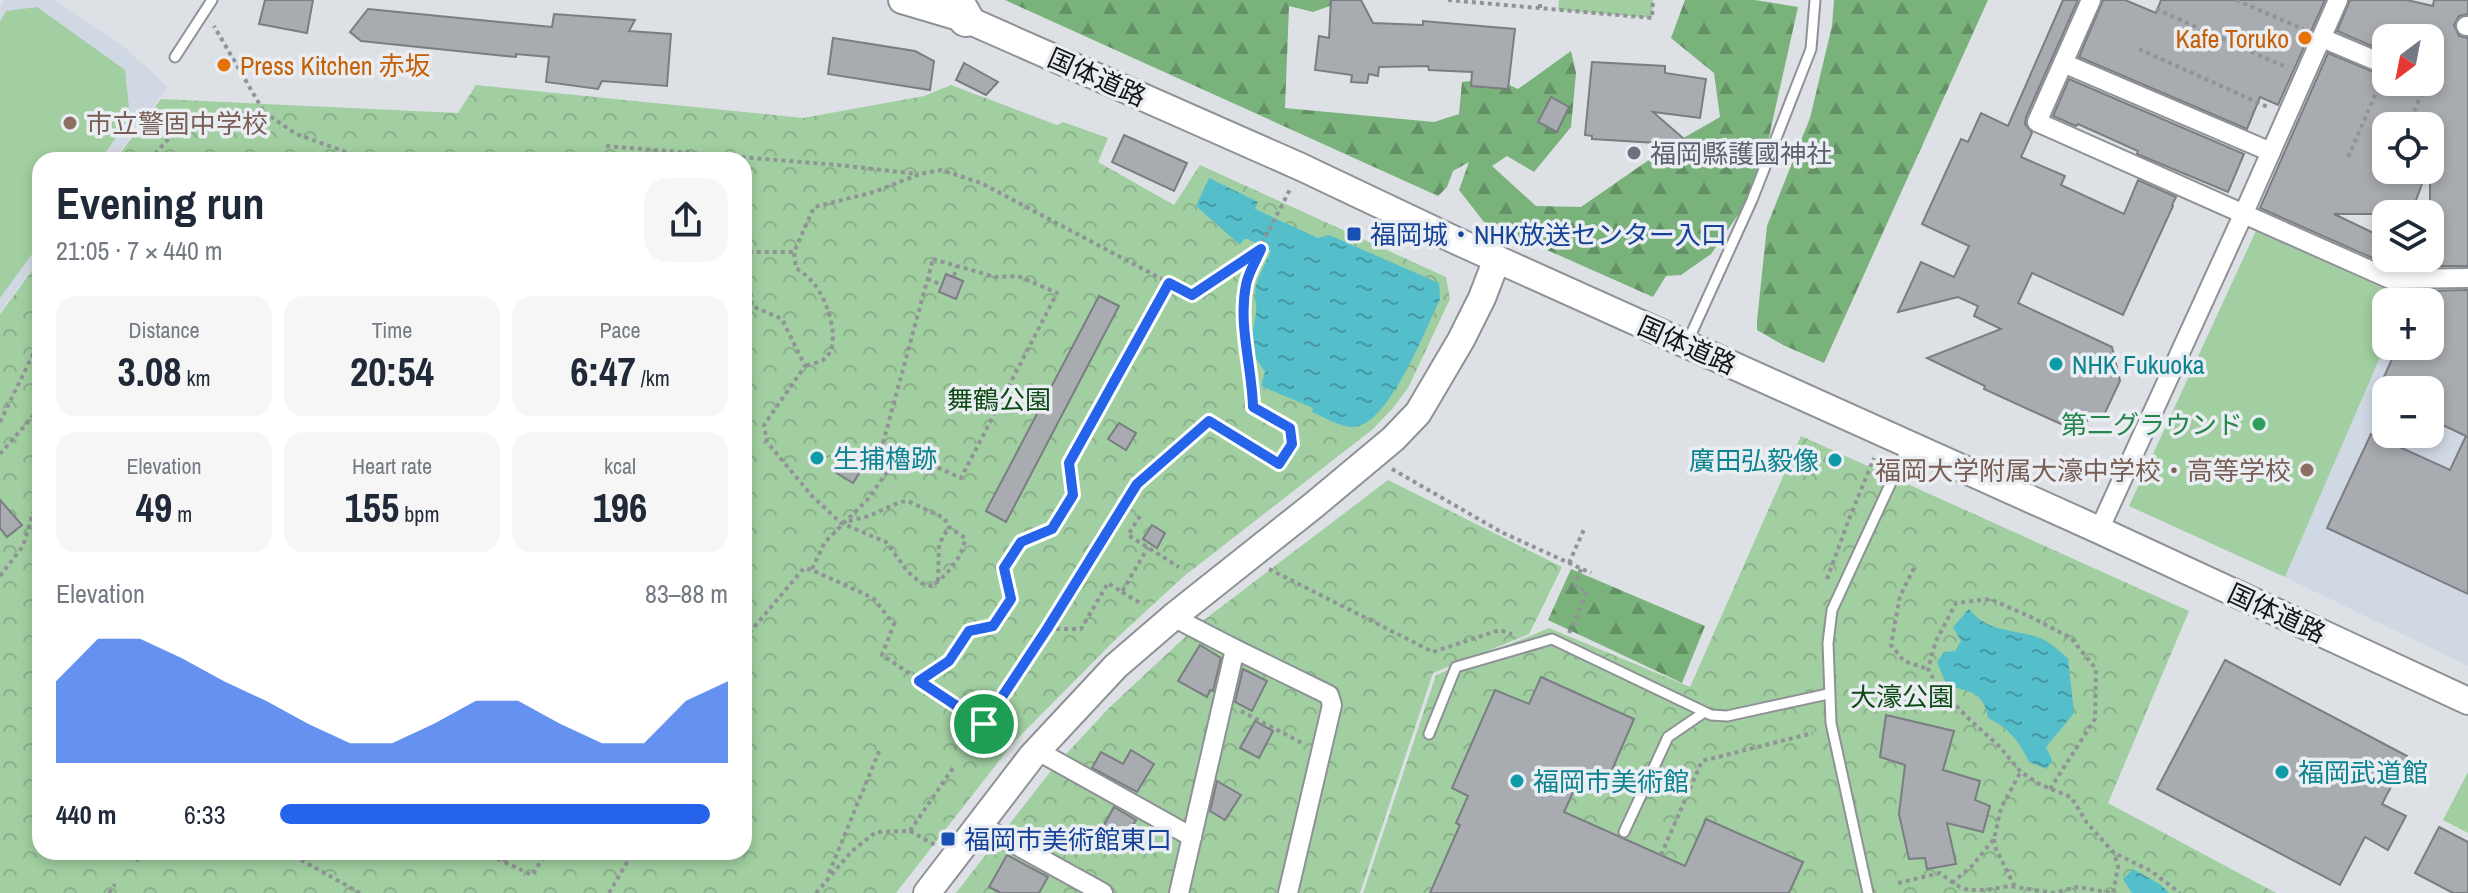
<!DOCTYPE html>
<meta charset="utf-8">
<style>
:root{--surface:#fff;--page:#f6f6f7;--text:#1f2937;--muted:#747a83;--accent:#2563eb}
body{margin:0;font-family:"Archivo Narrow","Noto Sans JP",sans-serif;background:var(--page);color:var(--text);height:100vh;display:flex;flex-direction:column;font-size:30px;white-space:nowrap}
*{box-sizing:border-box;margin:0}
p{font-size:26px;color:var(--muted)}
.icon{flex:none;width:44px;height:44px;fill:none;stroke:currentColor;stroke-width:2;stroke-linecap:round;stroke-linejoin:round}
.map{position:relative;flex:1;overflow:hidden}
.sheet{position:absolute;left:32px;top:152px;width:720px;height:708px;display:flex;flex-direction:column;background:var(--surface);border-radius:24px;box-shadow:0 4px 12px #0003}
.sheet>*{flex:none}
.needle{width:52px;rotate:212deg}
.tools{position:absolute;left:2372px;top:24px;display:grid;gap:16px}
.tools a{display:grid;place-items:center;width:72px;height:72px;border-radius:16px;background:var(--surface);box-shadow:0 4px 12px #0003;font-size:40px}
.pin{position:absolute;display:grid;place-items:center;width:68px;height:68px;color:#fff;margin:-34px;border:4px solid #fff;border-radius:50%;box-shadow:0 2px 8px #0007}
.round{display:grid;place-items:center;flex:none;width:84px;height:84px;border-radius:24px;background:var(--page)}
.head{display:flex;align-items:center;justify-content:space-between;height:136px;padding:0 24px}
h1{font-size:44px;font-weight:700;line-height:60px}
.metrics{display:grid;grid-template-columns:repeat(3,1fr);gap:12px;height:136px;padding:8px 24px}
.metrics div{display:grid;align-content:center;border-radius:20px;background:var(--page);text-align:center}
.metrics b{font-size:40px;font-weight:700}
.metrics small{font-size:22px;font-weight:400}
.metrics p{font-size:22px}
.chart{height:224px;padding:16px 24px}
.chart p{display:flex;justify-content:space-between}
.chart svg{width:100%;height:144px;margin-top:8px;fill:var(--accent);opacity:.7}
ul{padding:0 24px;list-style:none;font-size:26px}
li{display:grid;grid-template-columns:128px 96px 1fr;align-items:center;height:60px}
li i{height:20px;border-radius:10px;background:var(--accent)}
.map>svg:first-child{display:block}
</style>
<div class="map">
<svg width="2468" height="893" viewBox="0 0 2468 893">
<defs>
<pattern id="forest-firs" width="22" height="20" patternUnits="userSpaceOnUse" patternTransform="scale(2)"><rect width="22" height="20" fill="#7ab27b"/><path d="M5 1l3.5 6h-7zM16 11l3.5 6h-7z" fill="#639064"/></pattern>
<pattern id="park-crowns" width="20" height="18" patternUnits="userSpaceOnUse" patternTransform="scale(2)"><rect width="20" height="18" fill="#a1cfa1"/><path d="M2 6a3 3 0 1 1 6 0M12 15a3 3 0 1 1 6 0" fill="none" stroke="#8ab18a"/></pattern>
<pattern id="water-ripples" width="26" height="14" patternUnits="userSpaceOnUse" patternTransform="scale(2)"><rect width="26" height="14" fill="#54becb"/><path d="M2 4q2-2 4 0t4 0M15 11q2-2 4 0t4 0" fill="none" stroke="#4499a4"/></pattern>
</defs>
<rect width="100%" height="100%" fill="#dde1e5"/>
<!-- built -->
<g fill="#d0d8e3" fill-rule="evenodd">
<polygon points="9,0 55,0 124,47 168,87 113,160 40,160 40,259 0,312 0,8 4,1"/>
<path d="M2256,231L2405,298L2468,293V666L2285,577L2129,506ZM2386,302H2430V346H2386ZM2386,390H2430V434H2386Z"/>
</g>
<!-- green -->
<g fill="#a1cfa1">
<polygon points="1559,0 1653,0 1652,18 1558,10"/>
<polygon points="37,7 125,70 130,118 100,160 40,160 40,243 0,298 0,22 6,11"/>
<polygon points="2256,231 2405,298 2404,302 2386,302 2386,343 2285,577 2129,506"/>
<polygon points="2468,772 2468,833 2443,820"/>
</g>
<!-- forest -->
<g fill="url(#forest-firs)">
<polygon points="1005,0 1337,0 1338,3 1313,12 1289,6 1285,108 1434,122 1459,114 1462,82 1494,78 1518,89 1571,51 1576,73 1571,127 1534,172 1507,156 1492,166 1536,206 1581,207 1666,148 1720,117 1714,73 1671,38 1685,0 1755,0 1798,7 1758,186 1711,254 1681,275 1666,276 1653,297 1484,222 1459,190 1469,162 1453,171 1447,187 1438,196"/>
<polygon points="1834,0 1988,0 1824,363 1783,345 1757,330 1757,321 1767,226 1810,118 1832,26"/>
<polygon points="1571,569 1705,626 1682,683 1548,620"/>
</g>
<!-- park -->
<g fill="url(#park-crowns)">
<polygon points="476,85 803,118 924,96 951,85 1057,125 1063,122 1108,138 1098,162 1174,205 1200,165 1446,277 1450,299 1408,388 1393,408 1373,429 1183,577 1119,636 1013,743 896,893 0,893 0,314 40,260 40,852 744,852 744,160 115,160 161,99 458,113"/>
<polygon points="1801,436 2189,611 2108,803 2276,893 1363,893 1436,675 1549,628 1690,687"/>
<polygon points="1388,480 1562,567 1529,634 1433,673 1360,893 956,893 1054,767 1109,708 1200,623"/>
</g>
<!-- water -->
<g fill="url(#water-ripples)">
<path d="M1209,178L1258,202L1255,209L1318,238L1329,235L1439,283L1440,299C1426,328 1388,428 1352,427C1340,427 1324,417 1312,412L1313,408L1261,386L1265,372C1245,342 1251,347 1256,313C1257,306 1255,300 1255,293C1255,280 1266,264 1271,251L1248,239H1244L1240,245L1196,206Z"/>
<path d="M1969,609C1987,632 2011,629 2037,637C2048,640 2059,651 2068,658L2074,713L2046,747L2052,760L2047,769L2029,762C2020,742 2008,727 1988,718C1984,692 1970,691 1947,686L1937,662L1944,652L1955,651L1961,641L1953,627Z"/>
<polygon points="2133,869 2161,885 2169,893 2132,893 2123,879"/>
</g>
<!-- building -->
<g fill="#a8abaf" stroke="#7a7d81" stroke-width="2">
<polygon points="265,0 313,0 307,33 259,24"/>
<polygon points="1331,0 1361,0 1373,23 1423,25 1423,21 1515,29 1508,89 1471,86 1472,72 1429,70 1428,66 1379,67 1378,76 1369,74 1367,83 1351,82 1352,75 1315,70 1319,36 1329,38"/>
<polygon points="2063,0 2078,0 2026,117 2025,124 2032,133 2021,157 2065,176 2061,185 2124,214 2138,180 2176,197 2172,205 2173,206 2123,315 2032,273 2018,303 2112,347 2120,381 2104,415 2077,424 2074,430 1984,389 1985,386 1927,358 2001,329 1974,316 1978,306 1958,297 1898,312 1921,262 1954,277 1969,246 1922,224 1961,139 1968,142 1981,113 2008,126"/>
<polygon points="2103,0 2125,0 2156,13 2161,0 2325,0 2278,105 2260,97 2247,129 2079,57"/>
<polygon points="2350,0 2407,0 2433,6 2434,0 2468,0 2468,14 2459,16 2454,25 2459,36 2468,38 2468,266 2430,266 2430,126 2386,126 2386,170 2394,170 2423,181 2411,214 2334,214 2386,239 2386,264 2260,208 2328,53 2386,77 2386,82 2430,82 2430,38 2407,38 2386,33 2386,52 2337,31"/>
<polygon points="368,9 552,27 554,14 635,20 629,31 671,34 667,86 602,81 598,89 546,82 549,57 516,54 516,57 361,41 350,32"/>
<polygon points="833,38 915,51 934,61 930,90 828,74"/>
<polygon points="1592,62 1665,66 1665,73 1706,79 1700,118 1653,112 1691,145 1592,139 1592,136 1585,135"/>
<polygon points="964,63 998,82 986,95 956,80"/>
<polygon points="2069,79 2244,154 2228,192 2137,154 2138,151 2078,124 2076,126 2053,116"/>
<polygon points="1551,97 1569,107 1557,132 1538,122"/>
<polygon points="1124,135 1187,163 1174,191 1112,162"/>
<polygon points="946,274 963,281 956,299 939,292"/>
<polygon points="2468,290 2468,594 2327,528 2371,434 2450,470 2466,436 2430,419 2430,390 2378,390 2398,346 2430,346 2430,302 2413,302 2424,291"/>
<polygon points="1099,296 1119,306 1006,522 986,511"/>
<polygon points="1119,423 1136,433 1126,450 1108,439"/>
<polygon points="846,456 863,467 853,483 835,472"/>
<polygon points="0,500 22,525 7,537 0,528"/>
<polygon points="1152,525 1165,533 1157,548 1143,539"/>
<polygon points="1200,645 1221,658 1213,691 1210,690 1207,697 1178,681"/>
<polygon points="2225,660 2407,756 2382,804 2406,816 2388,850 2365,837 2340,885 2157,789"/>
<polygon points="1243,669 1267,681 1252,711 1235,702"/>
<polygon points="1541,677 1634,719 1605,786 1581,775 1564,812 1685,866 1706,819 1803,862 1789,893 1430,893 1460,825 1456,823 1468,796 1452,788 1495,690 1529,704"/>
<polygon points="1886,715 1954,731 1943,770 1980,781 1975,800 1990,806 1983,832 1947,823 1956,864 1927,869 1925,858 1909,859 1899,814 1905,765 1880,757"/>
<polygon points="1255,721 1273,731 1259,758 1240,748"/>
<polygon points="1131,750 1154,764 1137,792 1092,768 1101,752 1123,764"/>
<polygon points="1217,781 1241,795 1225,820 1210,811"/>
<polygon points="1114,807 1136,820 1121,846 1099,834"/>
<polygon points="2439,827 2468,842 2468,893 2453,893 2415,873"/>
<polygon points="1007,855 1048,877 1039,893 1001,893 989,887"/>
</g>
<g fill="none" stroke-linecap="round" stroke-linejoin="round">
<defs>
<g id="lane">
<polyline points="175,57 212,0"/>
<polyline points="1687,343 1752,200 1811,49 1815,0"/>
<polyline points="1429,734 1456,667 1552,639 1711,715 1727,716 1828,694"/>
<polyline points="1624,832 1668,737 1703,713"/>
<polyline points="1868,893 1831,723 1828,643 1832,610 1907,448"/>
</g>
<g id="street">
<polyline points="2091,0 2037,122 2390,279 2468,278"/>
<polyline points="2466,26 2468,26"/>
<polyline points="2322,38 2386,65"/>
<polyline points="2063,63 2271,152"/>
<polyline points="2099,530 2243,215 2338,0"/>
<polyline points="1173,617 1235,649 1179,893"/>
<polyline points="1235,649 1329,695 1332,705 1288,893"/>
<polyline points="1038,751 1192,837"/>
<polyline points="980,825 1103,893"/>
</g>
<g id="secondary">
<polyline points="902,0 966,19 1301,167 1459,242 2099,530 2468,701"/>
<polyline points="927,893 1032,756 1116,666 1173,617 1314,505 1393,439 1418,413 1461,340 1482,298 1497,259"/>
</g>
<polyline id="highway" points="955,0 966,19"/>
</defs>
<!-- lane casing -->
<use href="#lane" stroke="#8e9195" stroke-width="13"/>
<!-- street casing -->
<use href="#street" stroke="#8e9195" stroke-width="22"/>
<!-- secondary casing -->
<use href="#secondary" stroke="#8e9195" stroke-width="30"/>
<!-- highway casing -->
<use href="#highway" stroke="#8e9195" stroke-width="38"/>
<!-- path -->
<g stroke="#919497" stroke-width="4" stroke-dasharray="4 4" stroke-linecap="butt">
<polyline points="1448,0 1652,18 1653,0"/>
<polyline points="2236,0 2305,30"/>
<polyline points="1540,8 1540,0"/>
<polyline points="2156,9 2288,68"/>
<polyline points="2139,49 2270,108"/>
<polyline points="264,112 296,134 368,160"/>
<polyline points="2408,126 2425,85 2420,82"/>
<polyline points="606,146 838,165 918,174"/>
<polyline points="2348,157 2380,84"/>
<polyline points="150,160 188,116 264,112 214,26"/>
<path d="M794,253L796,268C803,273 810,278 815,285C827,300 844,346 823,360C818,363 810,364 805,366"/>
<polygon points="933,259 995,277 1018,276 1057,293 961,478 883,443"/>
<polyline points="954,276 957,266"/>
<polyline points="927,279 940,284"/>
<polyline points="744,308 752,306"/>
<polyline points="0,422 40,340"/>
<polyline points="0,454 40,408"/>
<polyline points="1392,469 1501,532 1591,573"/>
<polyline points="1140,516 1128,535 1179,567"/>
<path d="M841,523L869,516L900,502L908,501L944,518L949,527L965,538C964,556 946,576 932,586L921,583L908,572L886,542L841,523L812,496L767,442L764,425L805,366L782,319L752,306L746,252H794L814,207L874,192L920,174L941,170L981,183L1192,295L1261,249"/>
<polyline points="1569,563 1585,527"/>
<polyline points="1914,568 1900,596 1891,645 1904,661 1928,669"/>
<polyline points="812,569 825,542 868,499 902,451"/>
<polyline points="1269,569 1433,652 1500,630 1512,634"/>
<polyline points="0,576 23,546 33,513 40,511"/>
<polyline points="1827,579 1849,519 1874,458"/>
<polyline points="938,581 939,544 949,527"/>
<polyline points="1122,592 1140,603"/>
<polyline points="1048,629 1081,629 1108,583 1122,592 1148,547"/>
<polyline points="1569,633 1587,592 1575,585 1581,569"/>
<polyline points="744,639 804,568 812,570 873,598 894,624 882,655 1013,743"/>
<polyline points="919,681 949,661 969,631 993,626 1011,599 1004,568 1021,542 1052,529 1073,495 1069,463 1169,283"/>
<polyline points="1241,711 1304,744"/>
<path d="M984,724L1047,629L1137,484L1209,421L1279,464L1292,444L1290,428L1253,407C1252,370 1238,317 1246,283C1255,251 1277,217 1291,187"/>
<polyline points="2050,789 2095,719 2096,669 2071,638 2031,617 1990,599 1956,603 1936,641 1928,669 1938,687 1970,720 1999,746 2021,772 2041,785 2071,797 2087,823 2114,853 2151,871 2180,893"/>
<polyline points="910,831 955,765"/>
<polyline points="1994,839 1996,849 2015,887"/>
<polyline points="287,852 360,893"/>
<polyline points="483,852 532,875 547,852"/>
<polyline points="1661,855 1702,761 1813,733"/>
<polyline points="136,861 143,852"/>
<polyline points="504,862 509,852"/>
<polyline points="829,873 880,749"/>
<polyline points="1898,883 1940,873 1956,885 1968,890 1987,890 2009,886 2054,893 2077,887 2113,893 2118,867 2114,853"/>
<polyline points="1952,883 1971,867 1994,839 2001,808 2020,773"/>
<polyline points="109,893 115,884"/>
<polyline points="609,893 633,852"/>
<polyline points="816,893 852,851 876,832 910,831 937,846"/>
</g>
<!-- lane -->
<use href="#lane" stroke="#fff" stroke-width="9"/>
<!-- street -->
<use href="#street" stroke="#fff" stroke-width="18"/>
<!-- secondary -->
<use href="#secondary" stroke="#fff" stroke-width="26"/>
<!-- highway -->
<use href="#highway" stroke="#fff" stroke-width="34"/>
</g>
<g fill="none" stroke-linecap="round" stroke-linejoin="round">
<defs>
<path id="route" d="M1261,249C1256,261 1248,273 1246,285C1238,325 1252,367 1253,407L1290,428L1292,444L1279,464L1209,421L1137,484L1047,629L984,724L919,681L949,661L969,631L993,626L1011,599L1004,568L1021,542L1052,529L1073,495L1069,463L1169,283L1192,295Z"/>
</defs>
<!-- route casing -->
<use href="#route" stroke="#fff" stroke-width="16"/>
<!-- route -->
<use href="#route" stroke="#2563eb" stroke-width="10"/>
</g>
<!-- markers -->
<g fill="#e8710a" stroke="#eaeef2" stroke-width="3">
<circle cx="2305" cy="38" r="8"/>
<circle cx="224" cy="65" r="8"/>
</g>
<g fill="#8d6e63" stroke="#eaeef2" stroke-width="3">
<circle cx="70" cy="123" r="8"/>
<circle cx="2307" cy="470" r="8"/>
</g>
<circle fill="#6b7280" stroke="#eaeef2" stroke-width="3" cx="1634" cy="153" r="8"/>
<g fill="#1a4fb4" stroke="#eaeef2" stroke-width="3">
<rect x="1346" y="226" width="16" height="16" rx="4"/>
<rect x="940" y="831" width="16" height="16" rx="4"/>
</g>
<g fill="#0f9aa8" stroke="#eaeef2" stroke-width="3">
<circle cx="2056" cy="364" r="8"/>
<circle cx="817" cy="458" r="8"/>
<circle cx="1835" cy="460" r="8"/>
<circle cx="2282" cy="772" r="8"/>
<circle cx="1517" cy="781" r="8"/>
</g>
<circle fill="#2e9e5b" stroke="#eaeef2" stroke-width="3" cx="2259" cy="424" r="8"/>
<g text-anchor="middle" dominant-baseline="central" stroke-width="7" stroke-linejoin="round" paint-order="stroke">
<!-- food labels -->
<g font-size="26" fill="#c56008" stroke="#eaeef2" text-anchor="end">
<text x="2289" y="38">Kafe Toruko</text>
<text x="240" y="65" text-anchor="start">Press Kitchen 赤坂</text>
</g>
<!-- street labels -->
<g font-size="26" fill="#141617" stroke="#eaeef2">
<text transform="translate(1097 77) rotate(24)">国体道路</text>
<text transform="translate(1687 345) rotate(24)">国体道路</text>
<text transform="translate(2277 613) rotate(25)">国体道路</text>
</g>
<!-- education labels -->
<g font-size="26" fill="#785e54" stroke="#eaeef2" text-anchor="start">
<text x="86" y="123">市立警固中学校</text>
<text x="2291" y="470" text-anchor="end">福岡大学附属大濠中学校・高等学校</text>
</g>
<!-- worship labels -->
<g font-size="26" fill="#5b616d" stroke="#eaeef2" text-anchor="start">
<text x="1650" y="153">福岡縣護國神社</text>
</g>
<!-- transit labels -->
<g font-size="26" fill="#164399" stroke="#eaeef2" text-anchor="start">
<text x="1370" y="234">福岡城・NHK放送センター入口</text>
<text x="964" y="839">福岡市美術館東口</text>
</g>
<!-- culture labels -->
<g font-size="26" fill="#0d838f" stroke="#eaeef2" text-anchor="start">
<text x="2072" y="364">NHK Fukuoka</text>
<text x="833" y="458">生捕櫓跡</text>
<text x="1819" y="460" text-anchor="end">廣田弘毅像</text>
<text x="2298" y="772">福岡武道館</text>
<text x="1533" y="781">福岡市美術館</text>
</g>
<!-- park labels -->
<g font-size="26" fill="#0e4b17" stroke="#eaeef2">
<text x="999" y="399">舞鶴公園</text>
<text x="1902" y="696">大濠公園</text>
</g>
<!-- leisure labels -->
<g font-size="26" fill="#27864d" stroke="#eaeef2" text-anchor="end">
<text x="2243" y="424">第二グラウンド</text>
</g>
</g>
</svg>
<div class="tools">
<a><svg class="needle" viewBox="-14 -14 28 28"><path d="M0-13l5 13h-10z" fill="#e53935"/><path d="M0 13l5-13h-10z" fill="#747a83"/></svg></a>
<a><svg class="icon" aria-label="locate" viewBox="0 0 24 24"><circle cx="12" cy="12" r="6"/><path d="M12 2v4M12 18v4M2 12h4M18 12h4"/></svg></a>
<a><svg class="icon" aria-label="layers" viewBox="0 0 24 24"><path d="M12 4l9 5-9 5-9-5zM3 14l9 5 9-5"/></svg></a>
<a>+</a>
<a>−</a>
</div>
<div class="pin" style="left:984px;top:724px;background:#1e9e55"><svg class="icon" aria-label="arrive" viewBox="0 0 24 24"><path d="M6 21V4h12l-3 4 3 4H6"/></svg></div>
<section class="sheet">
<div class="head"><div><h1>Evening run</h1><p>21:05 · 7 × 440 m</p></div><a class="round"><svg class="icon" aria-label="share" viewBox="0 0 24 24"><path d="M12 15V3M7 8l5-5 5 5M5 13v7h14v-7"/></svg></a></div>
<div class="metrics">
<div><p>Distance</p><b>3.08<small> km</small></b></div>
<div><p>Time</p><b>20:54</b></div>
<div><p>Pace</p><b>6:47<small> /km</small></b></div>
</div>
<div class="metrics">
<div><p>Elevation</p><b>49<small> m</small></b></div>
<div><p>Heart rate</p><b>155<small> bpm</small></b></div>
<div><p>kcal</p><b>196</b></div>
</div>
<div class="chart"><p><span>Elevation</span>83–88 m</p>
<svg viewBox="0 0 160 44" preserveAspectRatio="none"><path d="M0 44V19L10 6L20 6L30 12L40 19L50 25L60 32L70 38L80 38L90 32L100 25L110 25L120 32L130 38L140 38L150 25L160 19V44z"/></svg>
</div>
<ul>
<li><b>440 m</b>6:33<i style="width:96%"></i></li>
</ul>
</section>
</div>
